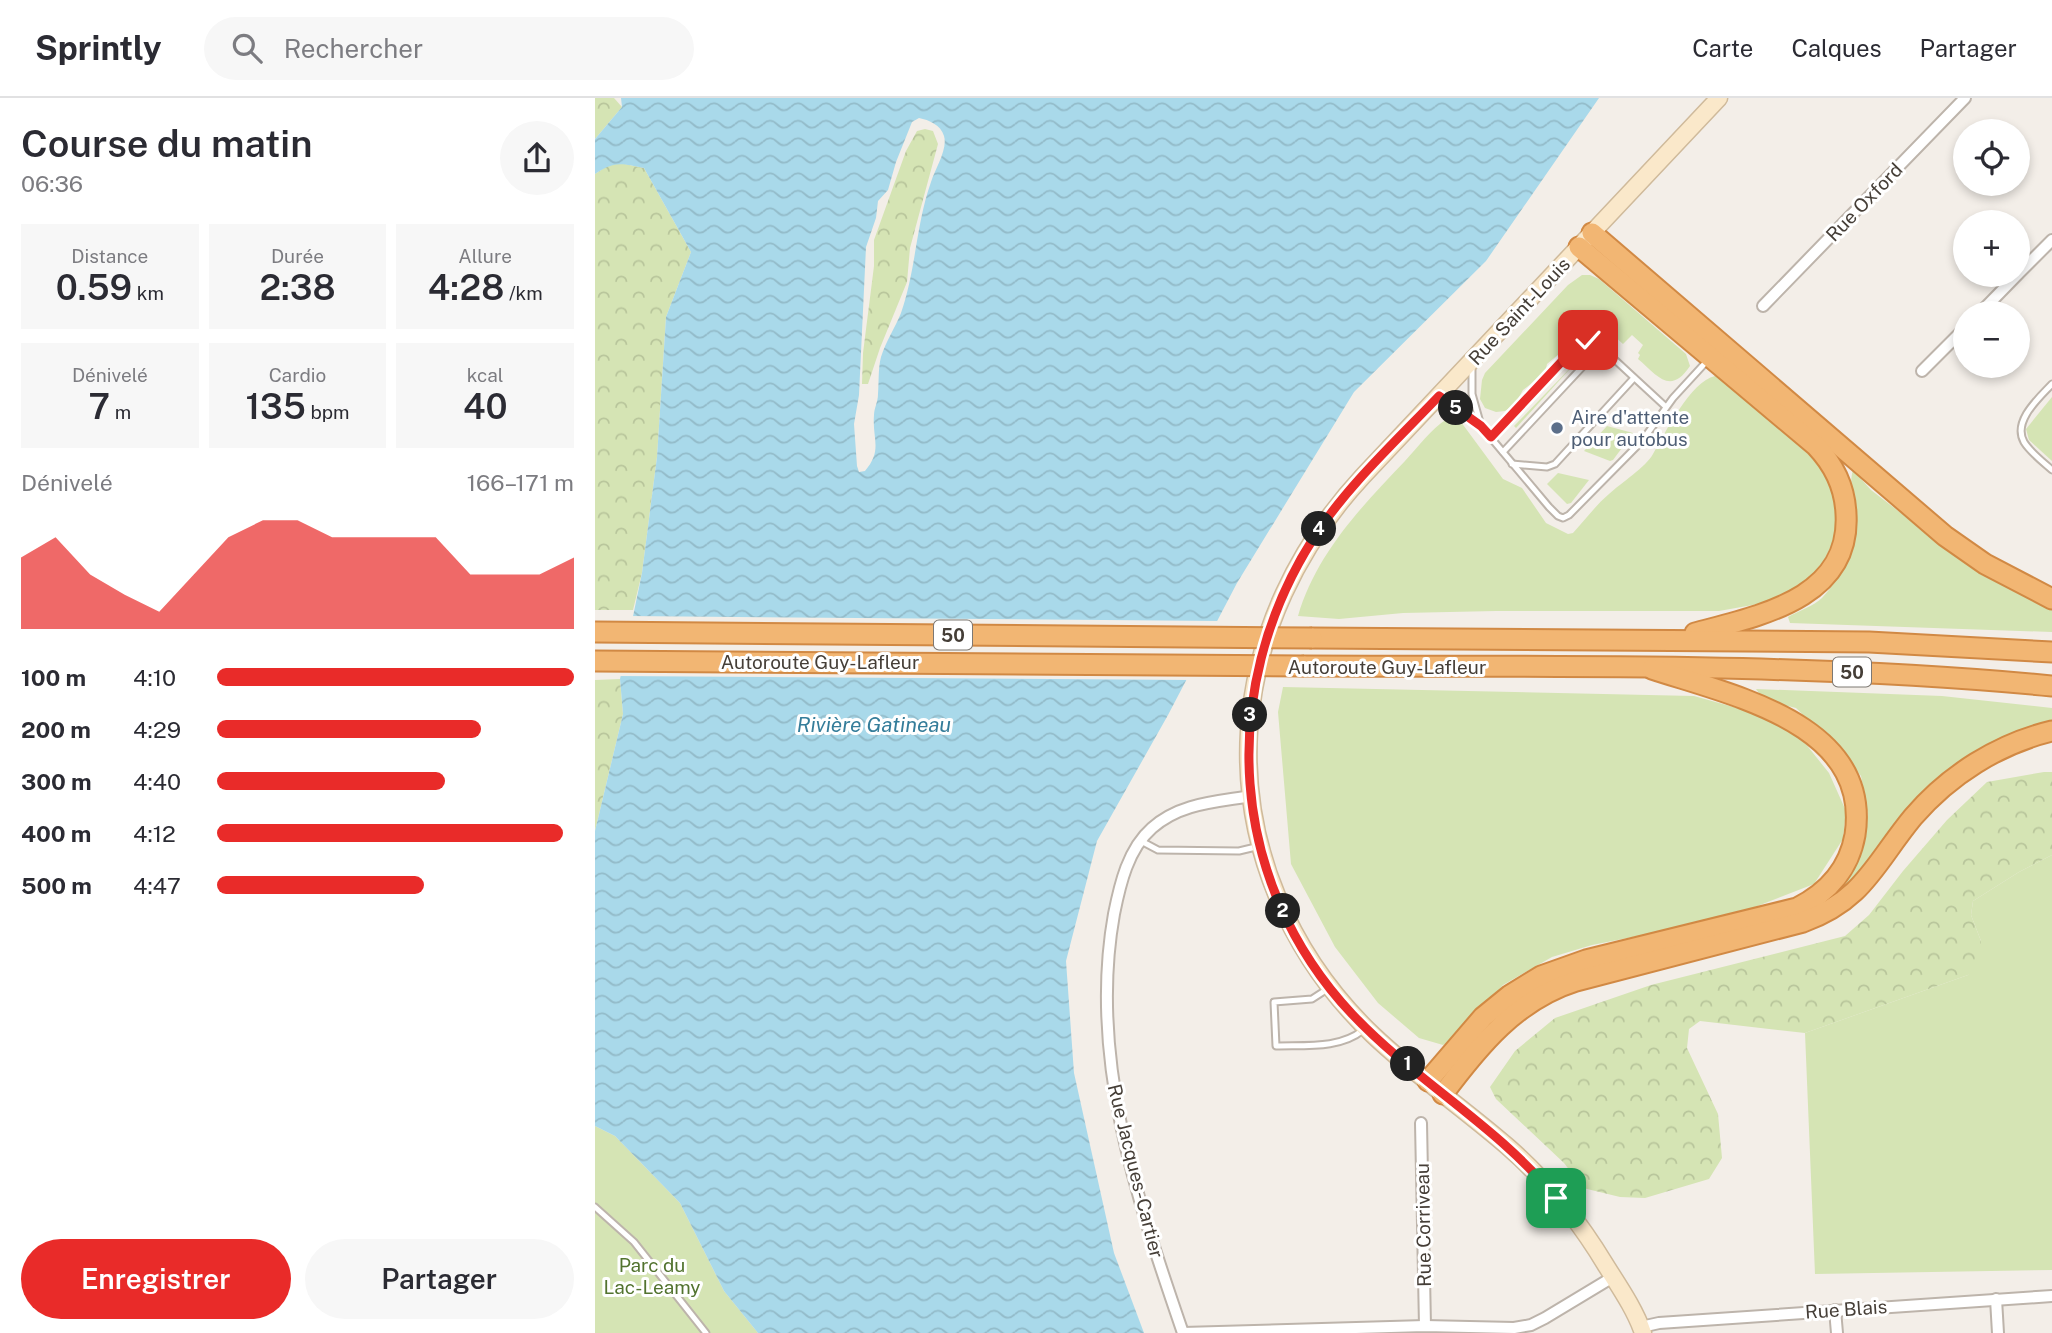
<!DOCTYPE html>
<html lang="fr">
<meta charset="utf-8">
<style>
:root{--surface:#fff;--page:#f7f7f7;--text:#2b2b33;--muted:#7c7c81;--line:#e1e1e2;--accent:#e92b29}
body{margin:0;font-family:"Public Sans",sans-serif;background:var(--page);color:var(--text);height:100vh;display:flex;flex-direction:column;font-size:26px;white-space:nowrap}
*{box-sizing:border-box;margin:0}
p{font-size:23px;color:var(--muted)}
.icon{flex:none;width:38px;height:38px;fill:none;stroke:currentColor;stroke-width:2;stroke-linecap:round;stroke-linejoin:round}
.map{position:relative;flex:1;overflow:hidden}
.drawer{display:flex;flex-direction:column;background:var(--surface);width:595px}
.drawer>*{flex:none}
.buttons{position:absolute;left:1358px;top:21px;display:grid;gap:14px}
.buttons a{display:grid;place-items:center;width:77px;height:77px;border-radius:50%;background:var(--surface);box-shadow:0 4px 10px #0003;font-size:35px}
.pin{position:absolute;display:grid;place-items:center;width:60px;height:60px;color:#fff;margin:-30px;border-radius:14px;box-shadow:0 4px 10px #0006}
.km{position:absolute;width:35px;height:35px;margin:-18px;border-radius:50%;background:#222;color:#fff;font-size:19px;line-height:35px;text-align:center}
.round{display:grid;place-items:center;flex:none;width:74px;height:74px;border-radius:37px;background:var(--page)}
.summary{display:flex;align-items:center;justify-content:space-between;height:119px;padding:0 21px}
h1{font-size:38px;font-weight:600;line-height:52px}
.stats{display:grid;grid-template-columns:repeat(3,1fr);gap:10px;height:119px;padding:7px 21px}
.stats div{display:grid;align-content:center;border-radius:0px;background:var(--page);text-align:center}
.stats b{font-size:35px;font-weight:600}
.stats small{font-size:19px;font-weight:400}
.stats p{font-size:19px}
.chart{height:196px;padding:14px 21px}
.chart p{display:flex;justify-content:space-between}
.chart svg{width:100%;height:126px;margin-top:7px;fill:var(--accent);opacity:.7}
.button{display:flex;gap:14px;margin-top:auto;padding:14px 21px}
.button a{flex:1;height:80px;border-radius:42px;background:var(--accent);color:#fff;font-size:28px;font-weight:600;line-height:80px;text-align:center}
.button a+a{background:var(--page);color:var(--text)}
ul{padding:0 21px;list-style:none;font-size:23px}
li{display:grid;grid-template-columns:112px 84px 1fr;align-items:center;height:52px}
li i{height:18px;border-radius:9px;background:var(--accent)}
header{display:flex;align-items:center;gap:42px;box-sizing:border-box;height:98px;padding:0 35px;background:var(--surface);border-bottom:2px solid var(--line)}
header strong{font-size:33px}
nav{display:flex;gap:38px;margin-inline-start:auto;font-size:24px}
.search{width:490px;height:63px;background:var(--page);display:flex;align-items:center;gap:18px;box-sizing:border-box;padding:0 24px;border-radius:38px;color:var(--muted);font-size:26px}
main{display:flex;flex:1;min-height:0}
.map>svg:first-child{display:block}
</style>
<header>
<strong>Sprintly</strong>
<div class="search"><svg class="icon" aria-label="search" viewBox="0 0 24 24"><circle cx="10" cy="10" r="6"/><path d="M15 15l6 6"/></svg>Rechercher</div>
<nav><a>Carte</a><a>Calques</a><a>Partager</a></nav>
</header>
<main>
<section class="drawer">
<div class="summary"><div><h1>Course du matin</h1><p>06:36</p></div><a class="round"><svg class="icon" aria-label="share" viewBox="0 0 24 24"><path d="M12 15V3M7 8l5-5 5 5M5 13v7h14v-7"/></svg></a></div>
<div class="stats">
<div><p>Distance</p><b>0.59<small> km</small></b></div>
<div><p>Durée</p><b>2:38</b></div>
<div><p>Allure</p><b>4:28<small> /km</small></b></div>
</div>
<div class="stats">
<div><p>Dénivelé</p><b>7<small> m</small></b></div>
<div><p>Cardio</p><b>135<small> bpm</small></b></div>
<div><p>kcal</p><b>40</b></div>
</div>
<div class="chart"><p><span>Dénivelé</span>166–171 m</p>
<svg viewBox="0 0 160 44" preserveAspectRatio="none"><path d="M0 44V19L10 12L20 25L30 32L40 38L50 25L60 12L70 6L80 6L90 12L100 12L110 12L120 12L130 25L140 25L150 25L160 19V44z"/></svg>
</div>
<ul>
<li><b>100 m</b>4:10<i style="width:100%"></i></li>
<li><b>200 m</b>4:29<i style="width:74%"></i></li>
<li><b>300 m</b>4:40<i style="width:64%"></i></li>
<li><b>400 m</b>4:12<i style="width:97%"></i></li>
<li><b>500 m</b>4:47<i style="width:58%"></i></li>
</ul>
<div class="button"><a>Enregistrer</a><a>Partager</a></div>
</section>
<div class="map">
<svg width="1457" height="1235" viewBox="0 0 1457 1235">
<defs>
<pattern id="forest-crowns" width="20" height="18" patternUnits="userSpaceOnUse" patternTransform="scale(1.75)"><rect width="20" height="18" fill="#d5e4b4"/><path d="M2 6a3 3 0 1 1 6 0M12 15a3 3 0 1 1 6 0" fill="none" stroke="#b8c59b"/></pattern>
<pattern id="water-waves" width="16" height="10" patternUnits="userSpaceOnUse" patternTransform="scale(1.75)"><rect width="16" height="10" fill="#a9d9ea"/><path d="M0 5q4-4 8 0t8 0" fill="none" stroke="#93bbc9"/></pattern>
</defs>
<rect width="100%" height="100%" fill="#f3eee8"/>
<!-- green -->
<g fill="#d5e4b4">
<path d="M987,177H995L1004,181L1091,256L1095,268C1075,298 1062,277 1043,261L1045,257L1043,255L1048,247L1037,237L1028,246L1006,226L1001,224L993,226L977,245L952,266L950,275L928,292L920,306L910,313L901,314L890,310L885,301L887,282L890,275L973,187Z"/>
<polygon points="984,261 921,330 919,328"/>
<path d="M1120,278L1133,281L1224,361L1244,395L1246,427L1227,467L1218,478L1180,503L1124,513H901L808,515L744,521L703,518C721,456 766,409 810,363C823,349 836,331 852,321H861L866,324L908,381L927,390L951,425L973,436L978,435C990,422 1001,407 1014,396C1026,385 1051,369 1058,356C1070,335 1096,283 1120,278Z"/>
<polygon points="1457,299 1457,363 1434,342 1431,331"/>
<polygon points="1012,328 1038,335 1018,362 1015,363 989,353"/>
<path d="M1258,372L1276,392L1385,476L1457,508V534L1195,525L1193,519C1203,513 1219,508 1227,500C1248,478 1263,444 1262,414C1261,398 1253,388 1258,372Z"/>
<polygon points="963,375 994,382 976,405 972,406 952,386"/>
<polygon points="688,589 1099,598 1160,615 1206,640 1234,675 1251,713 1248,741 1219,786 1129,821 997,847 957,859 908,887 860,940 848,947 824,940 783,905 740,849 696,766 683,614"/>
<polygon points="1161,591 1347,598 1457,610 1457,629 1423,636 1353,672 1323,702 1247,802 1223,813 1262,754 1273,717 1266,678 1253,661 1201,610 1169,602"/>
<polygon points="1457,757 1457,1172 1220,1176 1210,935 1373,877 1386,843 1376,817 1378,803 1424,774"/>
<polygon points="0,1028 20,1038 85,1105 129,1193 163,1235 0,1235"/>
</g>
<!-- forest -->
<g fill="url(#forest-crowns)">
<polygon points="0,0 19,0 27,9 0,41"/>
<polygon points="330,31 338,33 343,46 315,150 312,184 285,250 273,286 267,286 268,255 279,168 279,142 311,53 322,33"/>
<polygon points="15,66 30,66 49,70 96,154 71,219 62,359 47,475 38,512 0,512 0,76"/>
<polygon points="25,581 28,616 0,733 0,582"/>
<polygon points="1449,674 1457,674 1457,757 1424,774 1378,803 1376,817 1386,843 1385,867 1373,877 1210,935 1105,923 1094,931 1092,950 1123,1016 1127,1060 1114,1081 1050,1100 1025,1099 988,1090 969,1065 901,1001 895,989 920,953 960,920 1056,887 1250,838 1274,817 1308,773 1352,722 1392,684"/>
</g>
<!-- water -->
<path fill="url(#water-waves)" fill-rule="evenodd" d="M26,0H1004L891,163L759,294L642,485L573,617L502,743L471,863L479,975L519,1155L549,1235H163L129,1193L85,1105L20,1038L0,1028V733L28,616L25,581L47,475L62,359L71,219L96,154L49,70C26,65 19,63 0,76V41L27,9ZM324,20C334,22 346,27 349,38C353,51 340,71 336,84C321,126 321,172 306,215C300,230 291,243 286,259C283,270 284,284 283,296C283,304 279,310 279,317C277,341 288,352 270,373L264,374L262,368L259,326L264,297L271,149L281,120L283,103L293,92L301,64L317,24Z"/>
<!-- pier -->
<polygon fill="#f3eee8" points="33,518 626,523 595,582 22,578"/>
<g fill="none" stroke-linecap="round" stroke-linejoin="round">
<defs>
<g id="service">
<polyline points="1006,249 1071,309"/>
<polyline points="877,269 877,296 886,328"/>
<path d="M1457,286C1445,299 1417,323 1429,344C1435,354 1448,364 1457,372"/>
<polyline points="847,300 886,328 954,409 963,418 968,420 974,417 1047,343 1078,300 1112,263"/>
<polyline points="896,339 985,245 996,243 1006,249 908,354"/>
<polyline points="917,366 952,369 960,366 1039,280"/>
<polyline points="546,743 563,752 644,753 665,748"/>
<path d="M734,890L717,901L679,904L681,948C710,947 745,951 768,932"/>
<polyline points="0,1109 39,1144 111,1235"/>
</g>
<g id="minor">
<polyline points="1423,176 1457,142"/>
<polyline points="1168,208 1370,0"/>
<polyline points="1385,215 1422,177"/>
<polyline points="1327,273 1370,230"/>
<polyline points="826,1025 830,1228"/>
<polyline points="1401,1201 1403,1235"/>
<polyline points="1240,1212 1242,1235"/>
<polyline points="1046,1229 1064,1225 1457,1198"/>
<path d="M588,1235C542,1101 493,960 519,816C525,786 533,751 557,730C585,705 621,704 656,698"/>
<polyline points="588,1235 830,1228 919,1230 936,1227 950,1220 1018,1179"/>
</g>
<path id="secondary" d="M1048,1235C1040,1211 1023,1187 1010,1166C984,1123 950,1081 912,1048C868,1010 820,977 778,937C695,858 647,748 654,633C660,536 703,448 768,378L1124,0"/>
<g id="motorway">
<polyline points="997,135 1350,438 1390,466 1457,501"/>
<path d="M984,149L1221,348C1239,367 1250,390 1251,416C1256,501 1163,518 1100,535"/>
<polyline points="717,540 1274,544 1457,554"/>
<path d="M709,568C958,569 1209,564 1457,588"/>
<path d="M833,983L888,919L915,897L946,878L991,862L1202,810C1232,795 1254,771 1260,737C1277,625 1135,597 1057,571"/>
<path d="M848,996C884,948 921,902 981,883L1208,824C1269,802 1280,765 1318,719C1354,677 1403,646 1457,633"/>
</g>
</defs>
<!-- service casing -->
<use href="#service" stroke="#bdb4ab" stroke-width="9"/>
<!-- minor casing -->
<use href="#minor" stroke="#bdb4ab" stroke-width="14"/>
<!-- secondary casing -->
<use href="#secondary" stroke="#cfba9b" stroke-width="19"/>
<!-- motorway casing -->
<use href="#motorway" stroke="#d18944" stroke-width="23"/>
<!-- service -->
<use href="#service" stroke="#fff" stroke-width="5"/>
<!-- minor -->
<use href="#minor" stroke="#fff" stroke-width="10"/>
<!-- secondary -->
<use href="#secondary" stroke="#fae8ca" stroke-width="16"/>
<!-- motorway -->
<use href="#motorway" stroke="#f2b673" stroke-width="19"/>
<defs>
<g id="motorway-bridge">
<polyline points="0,534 717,540"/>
<polyline points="0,563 709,568"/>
</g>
</defs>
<!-- motorway-bridge casing -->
<use href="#motorway-bridge" stroke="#d18944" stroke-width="23" stroke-linecap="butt"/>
<!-- motorway-bridge -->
<use href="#motorway-bridge" stroke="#f2b673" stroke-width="19"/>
</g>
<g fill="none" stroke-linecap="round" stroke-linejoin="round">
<defs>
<path id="route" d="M961,1100C903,1028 820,983 757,916C633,784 622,592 718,441C750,390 802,342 844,298L886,328L896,339L985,244L993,242"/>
</defs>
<!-- route casing -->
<use href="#route" stroke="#fff" stroke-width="14"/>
<!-- route -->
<use href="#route" stroke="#e92b29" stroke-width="9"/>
</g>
<!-- markers -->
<circle fill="#5c6f8a" stroke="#fff" stroke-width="2.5" cx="962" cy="330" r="7"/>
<g text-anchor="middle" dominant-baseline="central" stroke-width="6" stroke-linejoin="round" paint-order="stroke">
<!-- shield labels -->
<g fill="#fff" stroke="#7d7873" stroke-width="2">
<rect x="339" y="522.5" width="38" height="29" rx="5"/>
<rect x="1238" y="559.5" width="38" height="29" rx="5"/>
</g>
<g font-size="18" font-weight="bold" fill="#453e37">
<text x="358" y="537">50</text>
<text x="1257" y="574">50</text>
</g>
<!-- street labels -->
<g font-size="19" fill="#453e37" stroke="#fff">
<text transform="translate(1269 104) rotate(-46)">Rue Oxford</text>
<text transform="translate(924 213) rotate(-47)">Rue Saint-Louis</text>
<text x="225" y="564">Autoroute Guy-Lafleur</text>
<text x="792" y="569">Autoroute Guy-Lafleur</text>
<text transform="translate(541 1073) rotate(76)">Rue Jacques-Cartier</text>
<text transform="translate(828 1127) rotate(-91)">Rue Corriveau</text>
<text transform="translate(1251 1211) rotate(-4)">Rue Blais</text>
</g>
<!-- service labels -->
<g font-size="19" fill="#4e5e75" stroke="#fff" text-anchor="start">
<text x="976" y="319">Aire d'attente<tspan x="976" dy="22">pour autobus</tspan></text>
</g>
<!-- park labels -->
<g font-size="19" fill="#52732f" stroke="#fff">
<text x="57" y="1167">Parc du<tspan x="57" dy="22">Lac-Leamy</tspan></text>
</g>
<!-- water labels -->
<g font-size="21" font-style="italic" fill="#357d9a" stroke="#fff">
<text x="279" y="626">Rivière Gatineau</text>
</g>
</g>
</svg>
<div class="buttons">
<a><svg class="icon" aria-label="locate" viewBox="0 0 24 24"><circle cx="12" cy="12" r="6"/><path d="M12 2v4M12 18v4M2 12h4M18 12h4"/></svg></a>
<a>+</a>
<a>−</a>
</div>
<div class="pin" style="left:961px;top:1100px;background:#1e9e55"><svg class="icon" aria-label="arrive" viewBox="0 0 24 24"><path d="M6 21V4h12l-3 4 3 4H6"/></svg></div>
<div class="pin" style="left:993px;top:242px;background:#d93025"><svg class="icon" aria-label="check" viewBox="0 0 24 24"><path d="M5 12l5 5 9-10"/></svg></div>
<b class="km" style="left:813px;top:966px">1</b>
<b class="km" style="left:688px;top:813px">2</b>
<b class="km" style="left:655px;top:617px">3</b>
<b class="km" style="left:724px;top:431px">4</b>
<b class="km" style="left:861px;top:310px">5</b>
</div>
</main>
